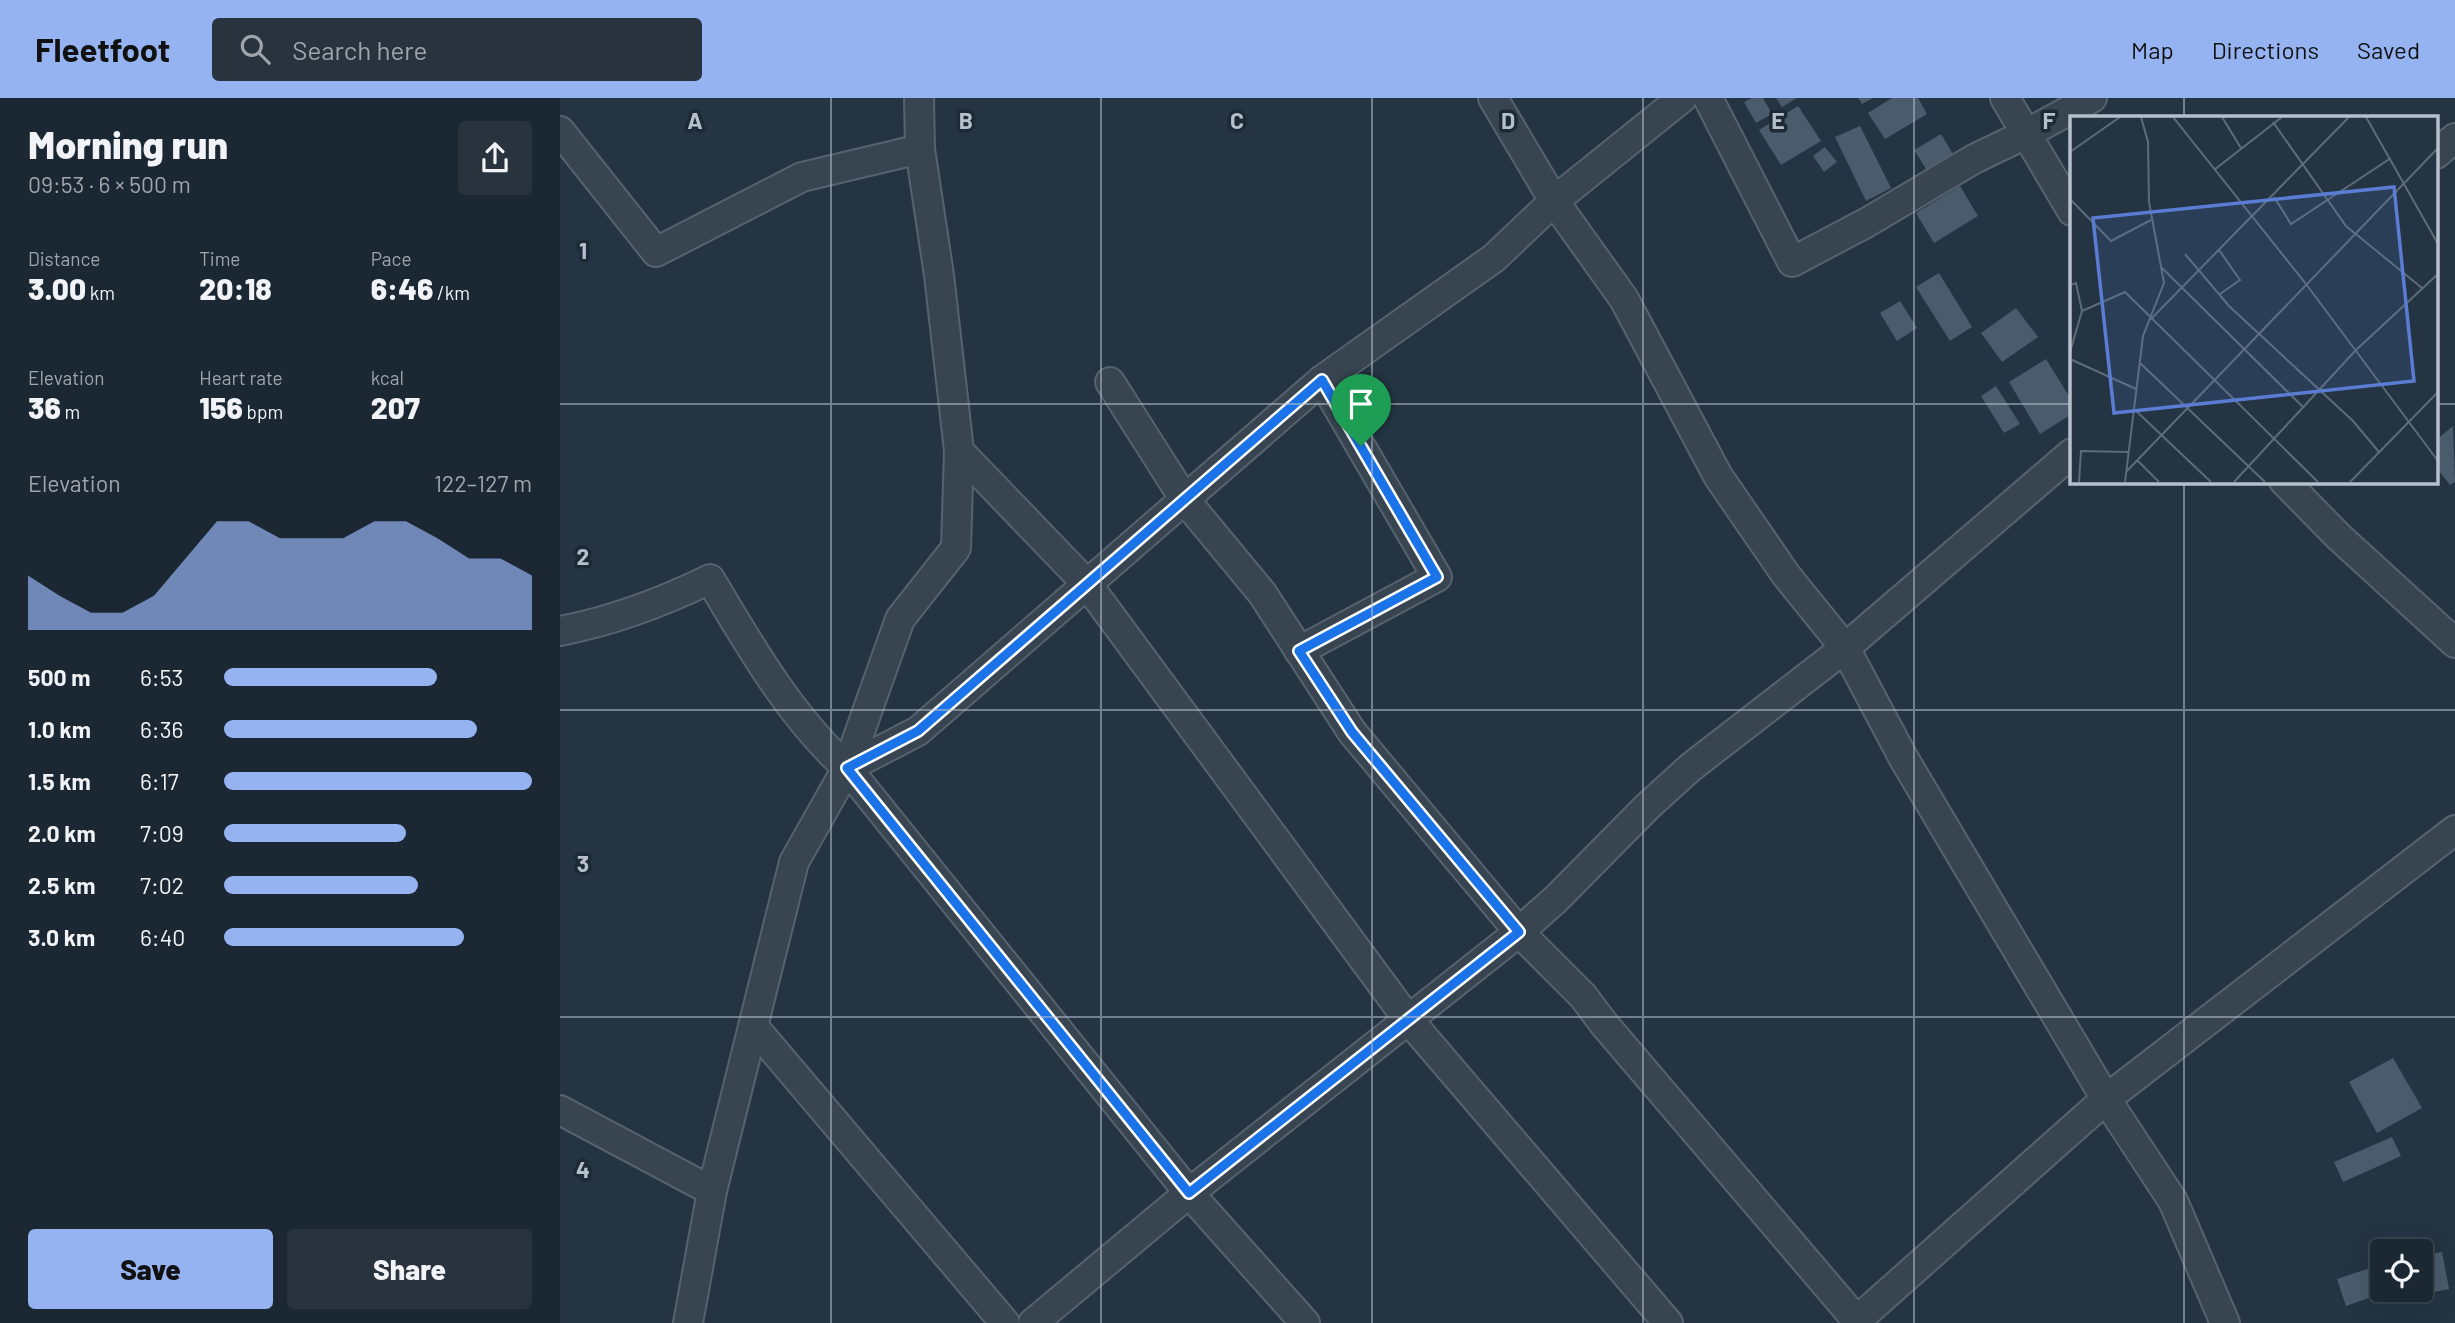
<!DOCTYPE html>
<meta charset="utf-8">
<style>
:root{--surface:#1b2732;--page:#28333e;--text:#f1f3f6;--muted:#a0a5ac;--line:#39444d;--accent:#95b2f1}
body{margin:0;font-family:Barlow,sans-serif;background:var(--page);color:var(--text);height:100vh;display:flex;flex-direction:column;font-size:26px;white-space:nowrap}
*{box-sizing:border-box;margin:0}
p{font-size:23px;color:var(--muted)}
.icon{flex:none;width:38px;height:38px;fill:none;stroke:currentColor;stroke-width:2;stroke-linecap:round;stroke-linejoin:round}
.map{position:relative;flex:1;overflow:hidden}
.panel{display:flex;flex-direction:column;background:var(--surface);width:560px}
.panel>*{flex:none}
.buttons{position:absolute;left:1810px;top:1141px;display:grid;gap:14px}
.buttons a{display:grid;place-items:center;width:63px;height:63px;border-radius:7px;background:var(--surface);box-shadow:0 7px 28px #0002,0 0 0 2px var(--line);font-size:35px}
.pin{position:absolute;display:grid;place-items:center;width:60px;height:60px;color:#fff;margin:-72px -30px;border-radius:50% 50% 50% 0;rotate:-45deg;box-shadow:0 0 7px #0007}
.pin .icon{rotate:45deg}
.round{display:grid;place-items:center;flex:none;width:74px;height:74px;border-radius:7px;background:var(--page)}
.summary{display:flex;align-items:center;justify-content:space-between;height:119px;padding:0 28px}
h1{font-size:38px;font-weight:800;line-height:52px}
.metrics{display:grid;grid-template-columns:repeat(3,1fr);gap:10px;height:119px;padding:7px 28px}
.metrics div{display:grid;align-content:center}
.metrics b{font-size:30px;font-weight:800}
.metrics small{font-size:19px;font-weight:400}
.metrics p{font-size:19px}
.chart{height:196px;padding:14px 28px}
.chart p{display:flex;justify-content:space-between}
.chart svg{width:100%;height:126px;margin-top:7px;fill:var(--accent);opacity:.7}
.button{display:flex;gap:14px;margin-top:auto;padding:14px 28px}
.button a{flex:1;height:80px;border-radius:7px;background:var(--accent);color:#111;font-size:28px;font-weight:800;line-height:80px;text-align:center}
.button a+a{background:var(--page);color:var(--text)}
ul{padding:0 28px;list-style:none;font-size:23px}
li{display:grid;grid-template-columns:112px 84px 1fr;align-items:center;height:52px}
li i{height:18px;border-radius:9px;background:var(--accent)}
header{display:flex;align-items:center;gap:42px;box-sizing:border-box;height:98px;padding:0 35px;background:var(--accent);color:#111}
header strong{font-size:33px}
nav{display:flex;gap:38px;margin-inline-start:auto;font-size:24px}
.search{width:490px;height:63px;background:var(--page);display:flex;align-items:center;gap:18px;box-sizing:border-box;padding:0 24px;border-radius:7px;color:var(--muted);font-size:26px}
main{display:flex;flex:1;min-height:0}
.map>svg:first-child{display:block}
</style>
<header>
<strong>Fleetfoot</strong>
<div class="search"><svg class="icon" aria-label="search" viewBox="0 0 24 24"><circle cx="10" cy="10" r="6"/><path d="M15 15l6 6"/></svg>Search here</div>
<nav><a>Map</a><a>Directions</a><a>Saved</a></nav>
</header>
<main>
<section class="panel">
<div class="summary"><div><h1>Morning run</h1><p>09:53 · 6 × 500 m</p></div><a class="round"><svg class="icon" aria-label="share" viewBox="0 0 24 24"><path d="M12 15V3M7 8l5-5 5 5M5 13v7h14v-7"/></svg></a></div>
<div class="metrics">
<div><p>Distance</p><b>3.00<small> km</small></b></div>
<div><p>Time</p><b>20:18</b></div>
<div><p>Pace</p><b>6:46<small> /km</small></b></div>
</div>
<div class="metrics">
<div><p>Elevation</p><b>36<small> m</small></b></div>
<div><p>Heart rate</p><b>156<small> bpm</small></b></div>
<div><p>kcal</p><b>207</b></div>
</div>
<div class="chart"><p><span>Elevation</span>122–127 m</p>
<svg viewBox="0 0 160 44" preserveAspectRatio="none"><path d="M0 44V25L10 32L20 38L30 38L40 32L50 19L60 6L70 6L80 12L90 12L100 12L110 6L120 6L130 12L140 19L150 19L160 25V44z"/></svg>
</div>
<ul>
<li><b>500 m</b>6:53<i style="width:69%"></i></li>
<li><b>1.0 km</b>6:36<i style="width:82%"></i></li>
<li><b>1.5 km</b>6:17<i style="width:100%"></i></li>
<li><b>2.0 km</b>7:09<i style="width:59%"></i></li>
<li><b>2.5 km</b>7:02<i style="width:63%"></i></li>
<li><b>3.0 km</b>6:40<i style="width:78%"></i></li>
</ul>
<div class="button"><a>Save</a><a>Share</a></div>
</section>
<div class="map">
<svg width="1895" height="1225" viewBox="0 0 1895 1225">
<rect width="100%" height="100%" fill="#243442"/>
<!-- building -->
<g fill="#4a5b6b">
<polygon points="1192,0 1203,0 1212,16 1196,25 1184,4"/>
<polygon points="1216,0 1237,0 1222,9"/>
<polygon points="1298,0 1313,0 1302,6"/>
<polygon points="1332,0 1358,0 1367,16 1325,41 1308,15"/>
<polygon points="1238,8 1261,43 1221,67 1199,32"/>
<polygon points="1300,28 1331,90 1306,103 1275,39"/>
<polygon points="1381,36 1394,58 1368,74 1354,52"/>
<polygon points="1265,49 1277,64 1264,74 1253,58"/>
<polygon points="1400,88 1418,118 1374,145 1356,115"/>
<polygon points="1379,175 1412,229 1390,243 1356,189"/>
<polygon points="1340,203 1357,230 1337,243 1320,215"/>
<polygon points="1456,210 1478,239 1442,264 1421,235"/>
<polygon points="1486,261 1512,303 1512,316 1480,336 1449,284"/>
<polygon points="1436,288 1460,326 1444,335 1421,298"/>
<polygon points="1893,328 1895,384 1890,387 1876,369 1876,342"/>
<polygon points="1833,960 1862,1010 1817,1035 1789,984"/>
<polygon points="1832,1039 1841,1058 1783,1084 1774,1064"/>
<polygon points="1882,1154 1889,1191 1841,1201 1839,1192 1860,1192 1860,1158"/>
<polygon points="1822,1166 1822,1192 1831,1192 1786,1208 1777,1181"/>
</g>
<g fill="none" stroke-linecap="round" stroke-linejoin="round">
<defs>
<g id="minor">
<polyline points="933,0 994,103 1064,201 1158,378 1226,477 1285,550 1344,661 1546,1001 1613,1103 1665,1225"/>
<polyline points="1148,0 1232,164 1306,125 1414,61 1466,36 1532,0"/>
<polyline points="1445,0 1512,113"/>
<polyline points="0,33 96,154 242,79 360,51"/>
<polyline points="1876,56 1895,40"/>
<polyline points="550,284 625,402 702,495 792,634 959,834 1023,898 1044,926 1299,1225"/>
<polyline points="399,353 527,486 847,920 1108,1225"/>
<polyline points="1724,383 1779,439 1895,545"/>
<path d="M0,533C52,523 103,504 150,481C190,548 229,617 287,670L629,1095L745,1225"/>
<polyline points="739,553 877,479 762,282"/>
<polyline points="287,670 358,633 762,282 934,160 994,103 1122,0"/>
<polyline points="193,928 445,1225"/>
<polyline points="0,1012 152,1093"/>
<polyline points="128,1225 152,1093 234,764 287,670 340,521 396,450 399,353 379,177 360,51 359,0"/>
<polyline points="473,1225 629,1095 959,834 996,801 1088,708 1131,669 1285,550 1512,355"/>
<polyline points="1294,1225 1546,1001 1895,732"/>
</g>
</defs>
<!-- minor casing -->
<use href="#minor" stroke="#56636f" stroke-width="32"/>
<!-- minor -->
<use href="#minor" stroke="#384551" stroke-width="28"/>
</g>
<g fill="none" stroke-linecap="round" stroke-linejoin="round">
<defs>
<polygon id="route" points="762,282 877,479 739,553 792,634 959,834 629,1095 287,670 358,633"/>
</defs>
<!-- route casing -->
<use href="#route" stroke="#fff" stroke-width="14"/>
<!-- route -->
<use href="#route" stroke="#1a73e8" stroke-width="9"/>
</g>
<!-- grid -->
<path fill="none" stroke="#b5c0cc" stroke-width="2" stroke-opacity="0.55" d="M271,0V1225M541,0V1225M812,0V1225M1083,0V1225M1354,0V1225M1624,0V19M0,306H1512M1876,306H1895M1624,383V1225M0,612H1895M0,919H1895"/>
<!-- overview -->
<g transform="translate(1510 18)">
<rect width="368" height="368" fill="#243442"/>
<path fill="none" stroke="#5e6c79" stroke-width="2" d="M103,1L236,168L368,345M152,1L171,32M296,1L368,128M203,6L276,110L352,172M0,36L50,1M144,54L212,1M204,81L221,108L321,42M0,83L41,125L81,104M149,134L170,164L150,178M115,138L159,190L283,305L309,336M92,152L234,292M0,169L6,167L12,195M80,204L279,1M0,236L12,195L55,176L248,366M0,243L66,273M69,246L195,366M64,293L141,366M67,344L89,366M56,356L368,32M9,366L11,335L58,336M55,366L73,220L94,167L79,86L78,26L71,1M164,366L285,235L368,158M280,366L368,276"/>
<path fill="#5a7cd3" fill-opacity="0.15" stroke="#5a7cd3" stroke-width="3.5" d="M324,71L344,265L44,297L23,102Z"/>
<rect width="368" height="368" fill="none" stroke="#b5c0cc" stroke-width="3.5"/>
</g>
<g font-size="23" text-anchor="middle" font-weight="bold" fill="#b5c0cc" stroke="#1d2a36" stroke-width="7" stroke-linejoin="round" paint-order="stroke">
<text x="135" y="31">A</text>
<text x="406" y="31">B</text>
<text x="677" y="31">C</text>
<text x="948" y="31">D</text>
<text x="1218" y="31">E</text>
<text x="1489" y="31">F</text>
<text x="23" y="161">1</text>
<text x="23" y="467">2</text>
<text x="23" y="774">3</text>
<text x="23" y="1080">4</text>
</g>
</svg>
<div class="buttons">
<a><svg class="icon" aria-label="locate" viewBox="0 0 24 24"><circle cx="12" cy="12" r="6"/><path d="M12 2v4M12 18v4M2 12h4M18 12h4"/></svg></a>
</div>
<div class="pin" style="left:801px;top:348px;background:#1e9e55"><svg class="icon" aria-label="arrive" viewBox="0 0 24 24"><path d="M6 21V4h12l-3 4 3 4H6"/></svg></div>
</div>
</main>
